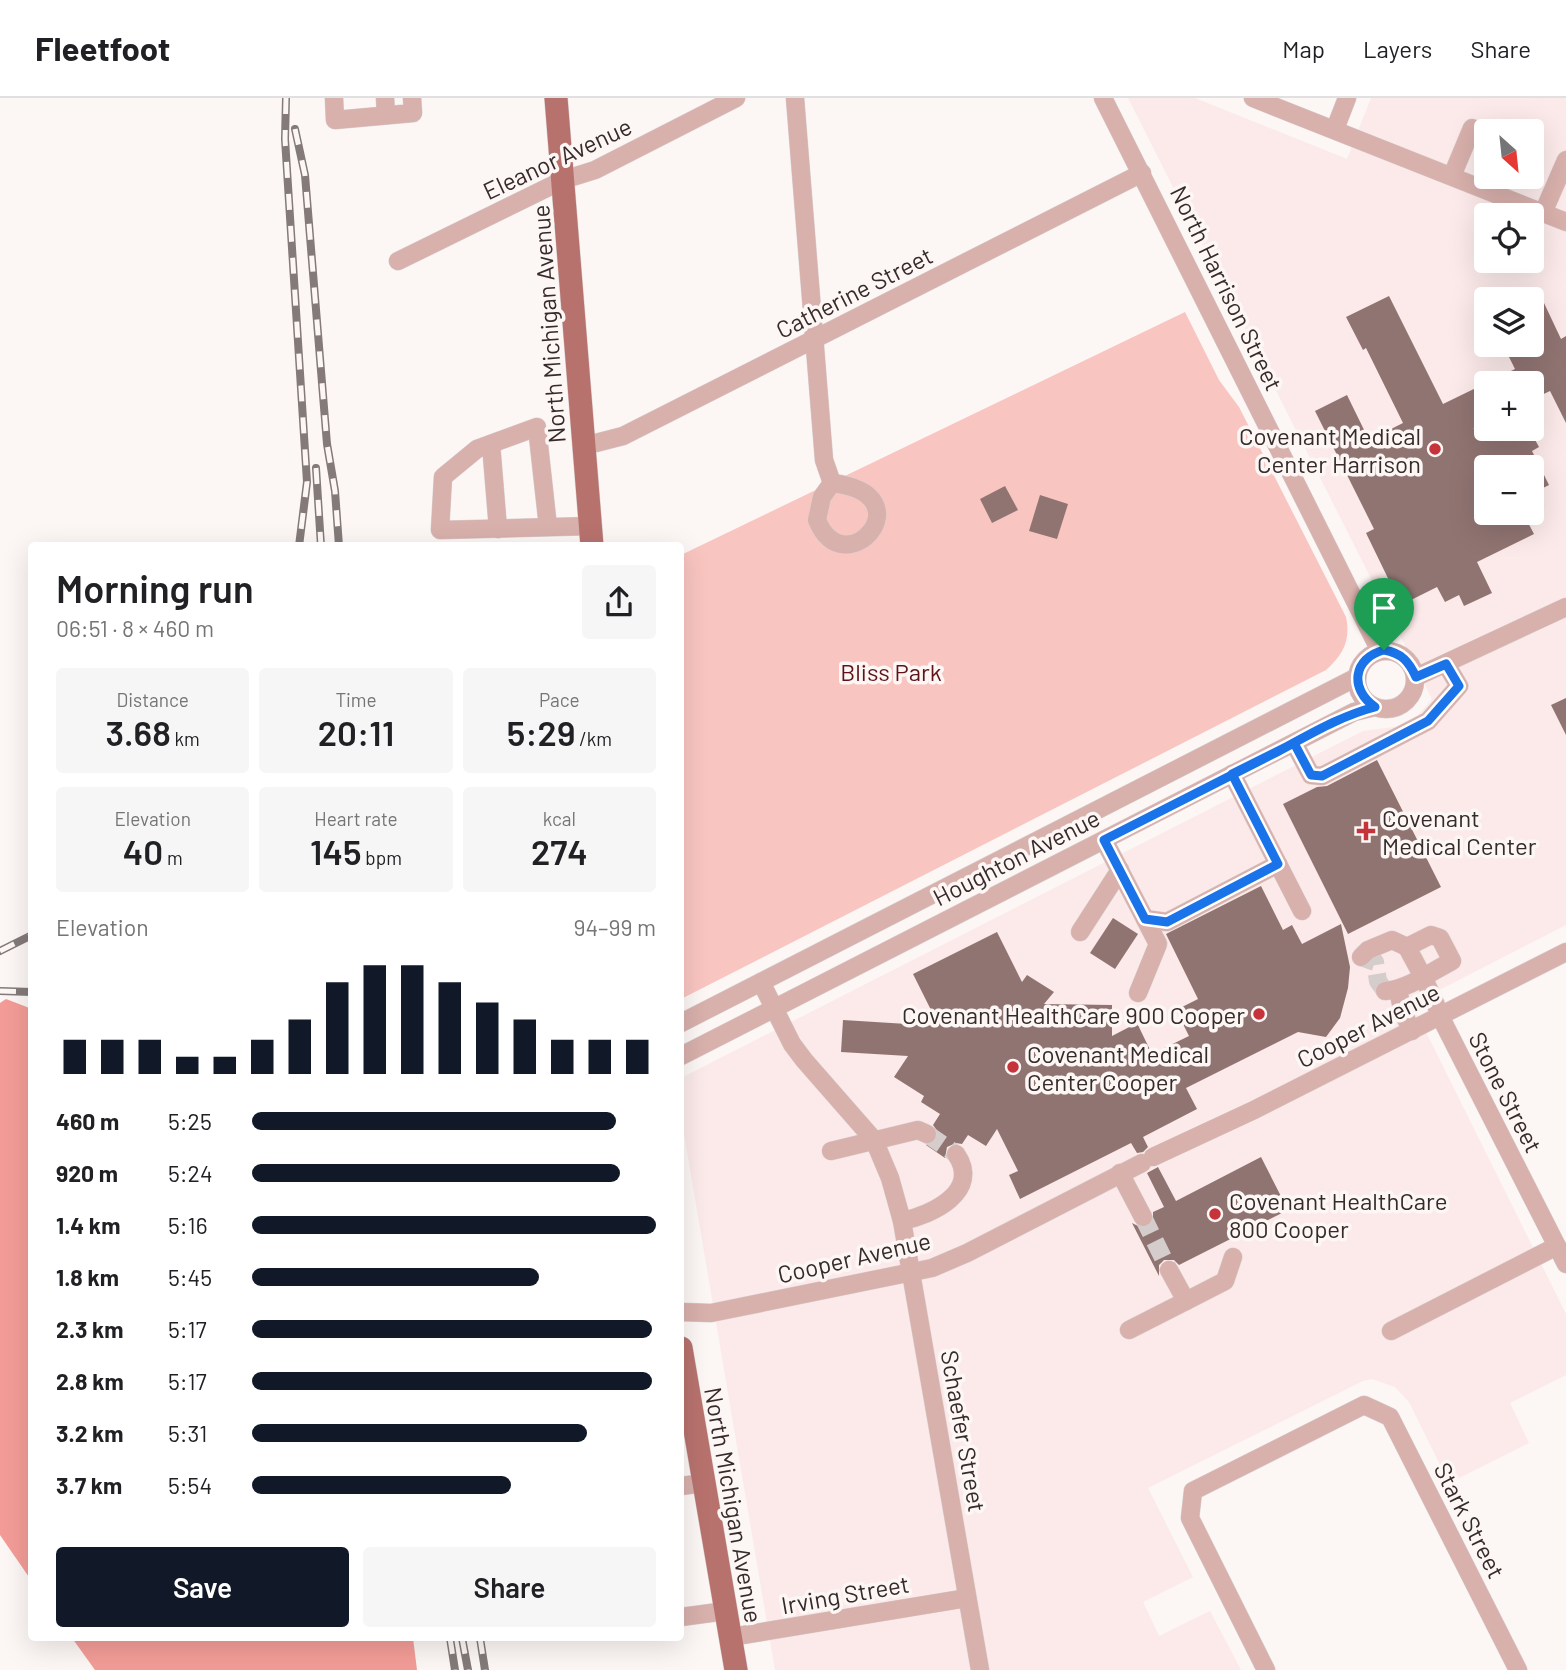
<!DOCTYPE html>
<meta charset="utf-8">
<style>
:root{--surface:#fff;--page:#f6f6f6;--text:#202124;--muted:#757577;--line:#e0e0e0;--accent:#111827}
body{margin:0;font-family:Barlow,sans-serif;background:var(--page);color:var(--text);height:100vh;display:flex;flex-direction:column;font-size:26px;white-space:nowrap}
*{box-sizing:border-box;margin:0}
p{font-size:23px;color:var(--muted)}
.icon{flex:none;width:38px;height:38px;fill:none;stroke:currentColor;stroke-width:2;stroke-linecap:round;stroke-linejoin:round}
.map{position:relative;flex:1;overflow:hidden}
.side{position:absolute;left:28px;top:444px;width:656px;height:1099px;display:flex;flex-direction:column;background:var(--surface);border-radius:7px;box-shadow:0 7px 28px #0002}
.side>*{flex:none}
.needle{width:46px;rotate:153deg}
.controls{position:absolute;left:1474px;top:21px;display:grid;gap:14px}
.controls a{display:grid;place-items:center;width:70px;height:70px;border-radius:7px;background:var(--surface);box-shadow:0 7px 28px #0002;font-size:35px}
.pin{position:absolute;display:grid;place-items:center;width:60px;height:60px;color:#fff;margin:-72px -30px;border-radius:50% 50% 50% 0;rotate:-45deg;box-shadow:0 0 7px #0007}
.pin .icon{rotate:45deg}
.round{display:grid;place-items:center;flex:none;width:74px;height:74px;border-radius:7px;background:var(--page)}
.summary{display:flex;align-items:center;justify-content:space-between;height:119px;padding:0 28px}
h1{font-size:38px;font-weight:600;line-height:52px}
.stats{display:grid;grid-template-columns:repeat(3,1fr);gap:10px;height:119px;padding:7px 28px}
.stats div{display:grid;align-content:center;border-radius:7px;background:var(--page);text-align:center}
.stats b{font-size:35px;font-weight:600}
.stats small{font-size:19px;font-weight:400}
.stats p{font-size:19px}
.chart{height:196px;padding:14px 28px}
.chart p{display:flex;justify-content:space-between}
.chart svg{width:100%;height:126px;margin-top:7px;stroke:var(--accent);stroke-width:6}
.button{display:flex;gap:14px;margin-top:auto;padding:14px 28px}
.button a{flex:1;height:80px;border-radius:7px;background:var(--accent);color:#fff;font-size:28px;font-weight:600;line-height:80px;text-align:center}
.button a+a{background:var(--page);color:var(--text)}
ul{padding:0 28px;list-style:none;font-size:23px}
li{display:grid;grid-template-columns:112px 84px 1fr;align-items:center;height:52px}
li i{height:18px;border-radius:9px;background:var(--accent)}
header{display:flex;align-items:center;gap:42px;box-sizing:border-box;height:98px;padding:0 35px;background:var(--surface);border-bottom:2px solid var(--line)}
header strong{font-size:33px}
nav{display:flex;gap:38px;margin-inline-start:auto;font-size:24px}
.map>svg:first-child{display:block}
</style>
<header>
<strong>Fleetfoot</strong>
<nav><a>Map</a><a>Layers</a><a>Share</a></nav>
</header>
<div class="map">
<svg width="1566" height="1572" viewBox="0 0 1566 1572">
<rect width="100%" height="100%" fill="#fcf6f5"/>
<!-- built -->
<path fill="#fbeae9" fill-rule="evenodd" d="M1128,0H1195L1347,61L1371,0H1566V827L1412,906L1566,1216V1277L1510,1305L1529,1345L1449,1385L1409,1304L1395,1289L1372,1281L1363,1283L1148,1390L1193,1479L1143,1504L1159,1538L1210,1513L1241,1572H775L681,1018V980L1363,633L1402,628L1414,622L1432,601ZM1486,33H1531V79H1486ZM1486,117H1531V163H1486ZM1486,201H1531V247H1486ZM1486,285H1531V331H1486ZM1486,369H1531V415H1486Z"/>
<!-- green -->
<path fill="#f9c5c1" d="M1185,214L1219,282L1239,309L1346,519C1351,542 1343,557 1326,572L681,901V457Z"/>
<!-- water -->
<g fill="#f39c97">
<polygon points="6,901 32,911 31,1482 0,1437 0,905"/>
<polygon points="72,1540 413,1540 417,1572 95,1572"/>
</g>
<!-- building -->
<g fill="#907472">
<polygon points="1389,198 1443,306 1515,271 1503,247 1531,247 1531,211 1544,205 1561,241 1566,238 1566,325 1550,293 1531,302 1531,285 1486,285 1486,324 1473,331 1529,331 1539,349 1532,353 1549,387 1531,396 1531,369 1486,369 1486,415 1523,415 1534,436 1477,464 1492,495 1464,508 1459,497 1445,504 1437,489 1401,507 1366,435 1374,431 1315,313 1347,297 1369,342 1403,325 1366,250 1363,252 1346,219"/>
<polygon points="1005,388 1018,412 992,425 980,401"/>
<polygon points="1040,397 1068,406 1057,441 1029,433"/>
<polygon points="1566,600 1566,637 1551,607"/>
<polygon points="1377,662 1441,789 1348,836 1283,706 1317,689 1327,688"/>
<polygon points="1261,788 1283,832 1292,827 1302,846 1341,826 1350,869 1348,890 1340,920 1326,939 1298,934 1186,990 1197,1011 1143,1039 1148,1049 1143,1054 1137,1055 1131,1045 1020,1101 1009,1077 1018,1073 997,1031 986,1048 968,1037 962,1046 956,1045 947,1049 945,1060 926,1047 937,1041 938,1034 933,1027 940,1016 921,1004 924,998 894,979 908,958 841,954 843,922 939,928 913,876 997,834 1022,884 1027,877 1054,894 1044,906 1112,907 1112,938 1137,925 1152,956 1189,938 1176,912 1198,901 1166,836"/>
<polygon points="1113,820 1138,836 1115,871 1090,855"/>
<polygon points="1261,1059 1288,1112 1179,1167 1174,1162 1164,1162 1159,1167 1159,1178 1132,1125 1142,1130 1148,1129 1153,1124 1153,1114 1164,1109 1147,1075 1158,1069 1176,1103"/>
</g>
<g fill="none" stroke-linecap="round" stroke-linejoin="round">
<!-- minor-tunnel -->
<g stroke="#d4cdcc" stroke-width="18" stroke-dasharray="18 9" stroke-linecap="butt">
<polyline points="1361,859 1375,864 1378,883 1385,893"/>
<polyline points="927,1036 956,1056"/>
<polyline points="1143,1119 1169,1172"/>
</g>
<defs>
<g id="minor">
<polyline points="334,0 335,22 413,15 412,0"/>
<polyline points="385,0 386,17"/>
<polyline points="795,0 824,362 832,385"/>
<polyline points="1103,0 1380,553"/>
<polyline points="1253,0 1566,124"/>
<polyline points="1335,31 1347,0"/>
<polyline points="1452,78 1472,30"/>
<polyline points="1543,115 1566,62"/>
<polyline points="398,163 563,82 595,72 736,0"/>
<polyline points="491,346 498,431"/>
<polyline points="584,348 623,338 1142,75"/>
<path d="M832,385C928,396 845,490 817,422L822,399Z"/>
<polyline points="548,429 537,329 477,351 443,379 440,432 590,428"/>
<circle cx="1386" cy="582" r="29"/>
<polyline points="1416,579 1566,509"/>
<polyline points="1294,645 1311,677 1322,678 1428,623 1459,588 1446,566"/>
<polyline points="1232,676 1302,813"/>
<polyline points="1104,742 1158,846 1138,895"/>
<polyline points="1145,821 1167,824 1278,766"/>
<polyline points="1080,834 1120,772"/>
<polyline points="1361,859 1368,852 1392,842 1407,849"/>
<polyline points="761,884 792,946 804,962 874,1042 890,1080 902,1123 980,1572"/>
<polyline points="1398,892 1403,915 1412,933"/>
<path d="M1385,893C1408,891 1431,874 1452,863L1440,840L1431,837L1407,849C1419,872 1432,894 1440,918L1566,1166"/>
<polyline points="681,925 1357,579"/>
<polyline points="681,958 1354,614 1375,609"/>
<polyline points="831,1053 918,1032 927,1036"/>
<polyline points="1153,1059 1254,1012 1566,854"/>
<polyline points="1120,1075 1143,1119"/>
<path d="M902,1123C932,1117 982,1093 956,1056"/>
<polyline points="1186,1203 1225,1183 1233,1159"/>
<polyline points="681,1214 711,1215 932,1170 967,1155 1142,1065"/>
<polyline points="1129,1232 1186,1203 1169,1172"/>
<polyline points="1391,1233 1557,1148"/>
<polyline points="681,1388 704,1385"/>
<polyline points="681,1519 726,1513"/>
<polyline points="731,1539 967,1500"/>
<polyline points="1266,1572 1190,1420 1193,1393 1364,1307 1390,1319 1518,1572"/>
</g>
<g id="major">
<polyline points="556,0 592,448"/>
<polyline points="681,1250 736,1572"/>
</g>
</defs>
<!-- minor casing -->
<use href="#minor" stroke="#d8d1d0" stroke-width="19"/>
<!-- major casing -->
<use href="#major" stroke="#d8d1d0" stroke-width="24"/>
<!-- minor -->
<use href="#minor" stroke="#d8b0ac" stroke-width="18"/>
<!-- major -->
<use href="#major" stroke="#b8726e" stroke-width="23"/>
<defs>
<g id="rail">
<polyline points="286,0 285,41 307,384 299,448"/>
<polyline points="295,31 305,77 327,346 335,393 339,448"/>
<polyline points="316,370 321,448"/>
<polyline points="0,853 32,837"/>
<polyline points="0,893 32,894"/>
<polyline points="450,1540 455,1572"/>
<polyline points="462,1540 468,1572"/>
<polyline points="480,1540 485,1572"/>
</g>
</defs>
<!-- rail casing -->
<use href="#rail" stroke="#837a79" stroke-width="8"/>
<!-- rail -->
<use href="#rail" stroke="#fcf6f5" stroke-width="5" stroke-dasharray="16" stroke-linecap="butt"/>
</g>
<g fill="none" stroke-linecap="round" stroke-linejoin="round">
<defs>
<path id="route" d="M1384,552C1353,560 1349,591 1375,609C1340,618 1309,637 1277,654C1220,683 1162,712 1104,742L1145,821L1167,824L1278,766L1232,676L1294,645L1311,677L1322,678L1428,623L1459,588L1446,566L1416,579C1409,564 1402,555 1384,552"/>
</defs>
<!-- route casing -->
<use href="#route" stroke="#fff" stroke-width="14"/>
<!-- route -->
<use href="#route" stroke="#1a73e8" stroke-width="9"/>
</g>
<!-- markers -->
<g fill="#c4343a" stroke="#fcf6f5" stroke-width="2.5">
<circle cx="1435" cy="351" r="7"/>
<path d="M1362.5 722.5h7v7h7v7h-7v7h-7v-7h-7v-7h7z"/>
<circle cx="1259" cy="916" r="7"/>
<circle cx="1013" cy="969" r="7"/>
<circle cx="1215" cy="1116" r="7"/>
</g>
<g text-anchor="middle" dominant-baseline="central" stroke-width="7" stroke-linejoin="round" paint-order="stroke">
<!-- street labels -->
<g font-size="24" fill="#362b2a" stroke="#fcf6f5">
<text transform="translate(557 60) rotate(-25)">Eleanor Avenue</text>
<text transform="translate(1227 190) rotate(64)">North Harrison Street</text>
<text transform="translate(854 194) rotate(-27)">Catherine Street</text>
<text transform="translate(548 226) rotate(-94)">North Michigan Avenue</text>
<text transform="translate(1016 759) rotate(-27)">Houghton Avenue</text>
<text transform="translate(1368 927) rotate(-27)">Cooper Avenue</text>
<text transform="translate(1506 994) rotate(63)">Stone Street</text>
<text transform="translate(854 1159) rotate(-13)">Cooper Avenue</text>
<text transform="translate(964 1333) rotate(80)">Schaefer Street</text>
<text transform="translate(734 1407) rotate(80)">North Michigan Avenue</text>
<text transform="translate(1470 1422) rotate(63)">Stark Street</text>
<text transform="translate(845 1496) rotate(-10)">Irving Street</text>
</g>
<!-- poi labels -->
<g font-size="24" fill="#362b2a" stroke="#fcf6f5" text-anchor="start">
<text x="1421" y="337" text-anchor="end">Covenant Medical<tspan x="1421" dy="28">Center Harrison</tspan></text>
<text x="1382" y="719">Covenant<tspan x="1382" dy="28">Medical Center</tspan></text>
<text x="1245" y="916" text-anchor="end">Covenant HealthCare 900 Cooper</text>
<text x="1027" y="955">Covenant Medical<tspan x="1027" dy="28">Center Cooper</tspan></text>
<text x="1229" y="1102">Covenant HealthCare<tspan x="1229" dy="28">800 Cooper</tspan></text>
</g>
<!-- park labels -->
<g font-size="24" fill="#5f1316" stroke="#fcf6f5">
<text x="891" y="573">Bliss Park</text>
</g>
</g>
</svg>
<div class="controls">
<a><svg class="needle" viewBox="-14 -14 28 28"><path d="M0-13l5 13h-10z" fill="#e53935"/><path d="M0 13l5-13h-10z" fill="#757577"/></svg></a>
<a><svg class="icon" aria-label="locate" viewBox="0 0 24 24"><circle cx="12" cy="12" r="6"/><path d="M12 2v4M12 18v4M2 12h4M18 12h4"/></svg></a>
<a><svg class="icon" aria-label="layers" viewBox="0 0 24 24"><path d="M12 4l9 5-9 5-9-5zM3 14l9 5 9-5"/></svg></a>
<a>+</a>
<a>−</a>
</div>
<div class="pin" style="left:1384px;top:552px;background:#1e9e55"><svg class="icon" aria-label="arrive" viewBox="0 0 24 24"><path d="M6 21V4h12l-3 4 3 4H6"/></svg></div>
<section class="side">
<div class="summary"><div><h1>Morning run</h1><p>06:51 · 8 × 460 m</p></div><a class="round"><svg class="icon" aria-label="share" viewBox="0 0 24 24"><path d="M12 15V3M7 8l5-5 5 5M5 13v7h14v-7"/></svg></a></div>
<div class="stats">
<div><p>Distance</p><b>3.68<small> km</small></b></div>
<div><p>Time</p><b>20:11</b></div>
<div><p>Pace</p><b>5:29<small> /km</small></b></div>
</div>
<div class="stats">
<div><p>Elevation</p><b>40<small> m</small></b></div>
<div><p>Heart rate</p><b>145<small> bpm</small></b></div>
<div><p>kcal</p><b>274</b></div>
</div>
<div class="chart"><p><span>Elevation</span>94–99 m</p>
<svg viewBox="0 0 160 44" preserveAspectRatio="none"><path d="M5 44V32M15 44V32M25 44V32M35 44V38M45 44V38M55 44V32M65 44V25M75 44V12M85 44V6M95 44V6M105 44V12M115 44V19M125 44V25M135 44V32M145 44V32M155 44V32"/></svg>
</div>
<ul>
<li><b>460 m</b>5:25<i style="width:90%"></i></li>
<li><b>920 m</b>5:24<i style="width:91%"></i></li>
<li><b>1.4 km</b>5:16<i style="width:100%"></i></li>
<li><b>1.8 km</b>5:45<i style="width:71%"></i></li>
<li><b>2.3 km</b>5:17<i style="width:99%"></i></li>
<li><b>2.8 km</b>5:17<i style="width:99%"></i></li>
<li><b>3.2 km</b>5:31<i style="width:83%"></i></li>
<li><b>3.7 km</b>5:54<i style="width:64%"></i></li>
</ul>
<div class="button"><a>Save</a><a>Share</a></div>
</section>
</div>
